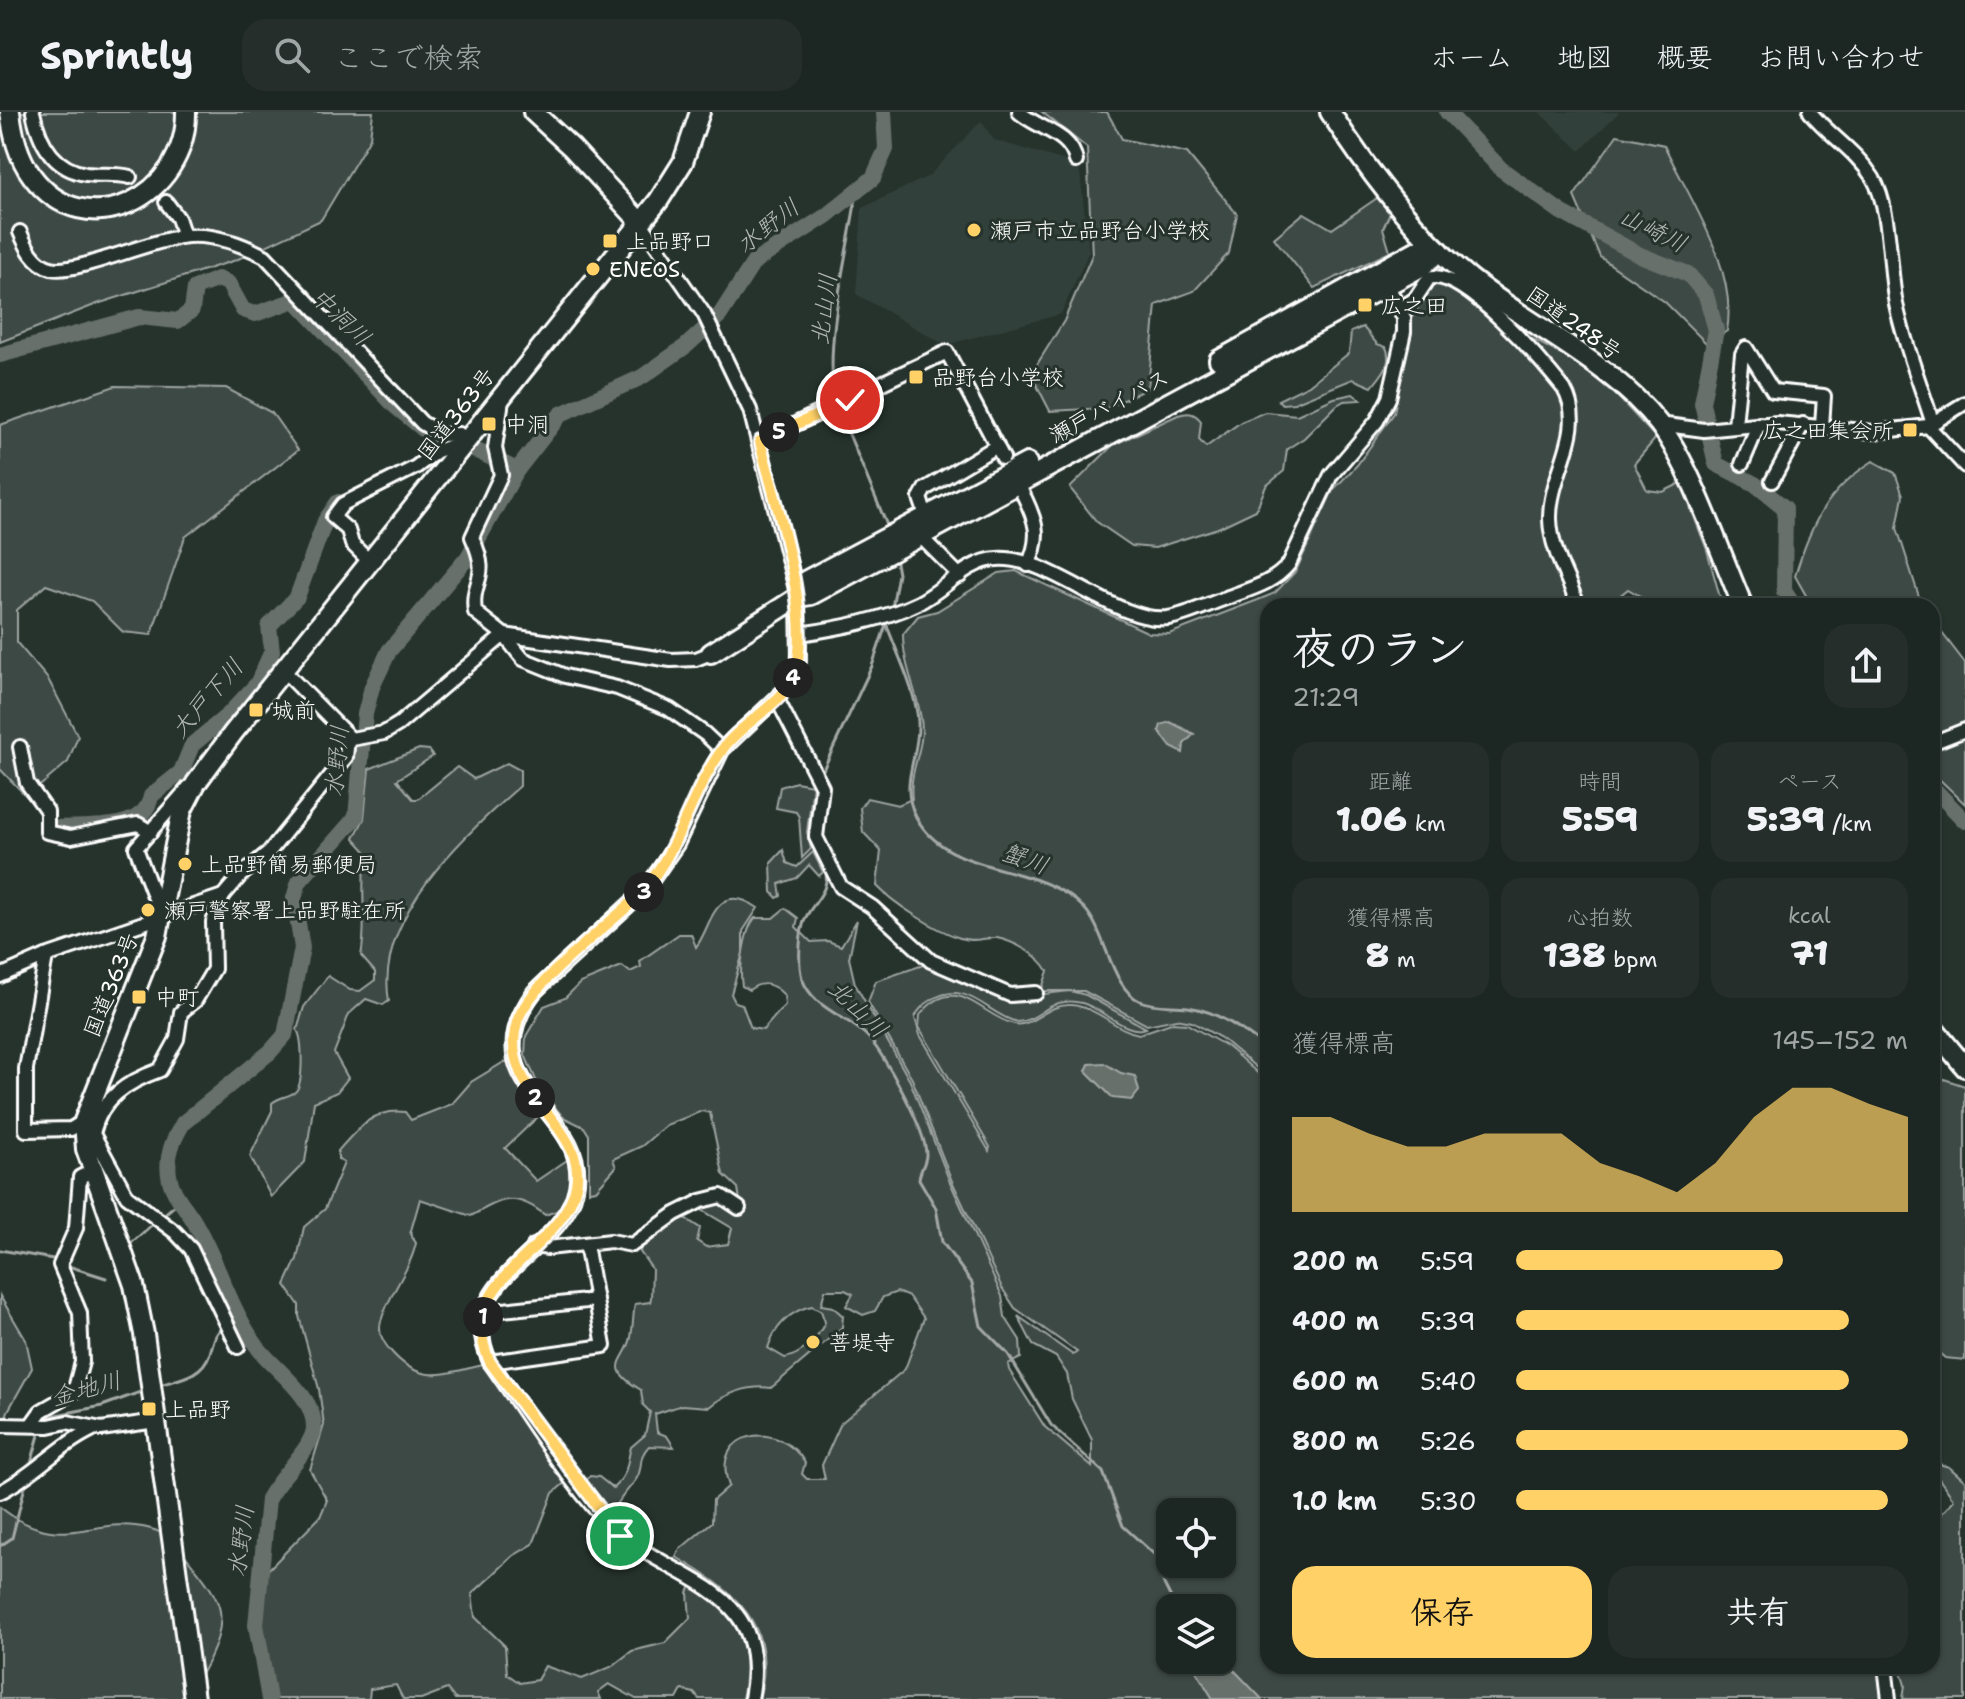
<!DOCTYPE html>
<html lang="ja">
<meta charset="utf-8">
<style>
:root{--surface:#1c2622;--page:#252e2a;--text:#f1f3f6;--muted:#a0a5a5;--line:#3a4340;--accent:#ffd166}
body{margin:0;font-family:"Shantell Sans","Klee One",sans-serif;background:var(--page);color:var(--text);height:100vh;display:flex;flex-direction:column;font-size:30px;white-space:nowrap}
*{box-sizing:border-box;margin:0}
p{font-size:26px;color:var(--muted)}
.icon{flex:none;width:44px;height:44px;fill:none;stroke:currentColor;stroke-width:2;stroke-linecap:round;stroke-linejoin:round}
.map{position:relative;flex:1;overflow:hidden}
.sheet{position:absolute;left:1260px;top:486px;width:680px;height:1076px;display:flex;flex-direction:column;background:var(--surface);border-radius:24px;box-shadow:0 2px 6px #0004,0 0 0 2px var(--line)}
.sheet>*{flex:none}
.buttons{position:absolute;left:1156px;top:1386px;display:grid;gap:16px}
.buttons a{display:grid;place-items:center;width:80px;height:80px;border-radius:16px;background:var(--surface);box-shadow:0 2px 6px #0004,0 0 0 2px var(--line);font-size:40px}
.pin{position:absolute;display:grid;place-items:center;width:68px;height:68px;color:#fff;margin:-34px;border:4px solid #fff;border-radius:50%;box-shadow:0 2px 8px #0007}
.km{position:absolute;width:40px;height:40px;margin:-20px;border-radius:50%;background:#222;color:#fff;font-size:22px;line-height:40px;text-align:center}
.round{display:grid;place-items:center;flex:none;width:84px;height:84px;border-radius:24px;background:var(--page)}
.summary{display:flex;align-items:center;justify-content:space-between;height:136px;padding:0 32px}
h1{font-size:44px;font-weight:800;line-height:60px}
.metrics{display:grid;grid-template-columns:repeat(3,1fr);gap:12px;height:136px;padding:8px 32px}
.metrics div{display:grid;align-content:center;border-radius:20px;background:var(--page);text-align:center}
.metrics b{font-size:34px;font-weight:800}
.metrics small{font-size:22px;font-weight:400}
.metrics p{font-size:22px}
.chart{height:224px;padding:16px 32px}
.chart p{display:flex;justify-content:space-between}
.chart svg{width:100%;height:144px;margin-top:8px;fill:var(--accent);opacity:.7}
.action{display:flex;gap:16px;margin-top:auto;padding:16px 32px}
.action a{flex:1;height:92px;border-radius:24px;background:var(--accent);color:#111;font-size:32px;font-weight:800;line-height:92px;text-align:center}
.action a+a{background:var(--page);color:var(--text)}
ul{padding:0 32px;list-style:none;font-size:26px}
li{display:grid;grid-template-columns:128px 96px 1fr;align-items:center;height:60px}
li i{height:20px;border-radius:10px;background:var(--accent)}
header{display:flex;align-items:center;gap:48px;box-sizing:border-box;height:112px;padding:0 40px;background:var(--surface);border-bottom:2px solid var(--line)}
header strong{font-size:38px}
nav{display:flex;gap:44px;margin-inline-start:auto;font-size:28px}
.search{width:560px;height:72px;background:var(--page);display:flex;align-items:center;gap:20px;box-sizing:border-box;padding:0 28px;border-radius:24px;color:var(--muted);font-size:30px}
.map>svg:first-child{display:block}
</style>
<header>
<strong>Sprintly</strong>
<div class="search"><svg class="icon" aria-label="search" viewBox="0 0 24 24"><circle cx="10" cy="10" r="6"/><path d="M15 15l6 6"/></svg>ここで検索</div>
<nav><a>ホーム</a><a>地図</a><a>概要</a><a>お問い合わせ</a></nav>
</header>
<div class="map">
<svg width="1965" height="1587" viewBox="0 0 1965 1587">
<rect width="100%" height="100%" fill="#26332d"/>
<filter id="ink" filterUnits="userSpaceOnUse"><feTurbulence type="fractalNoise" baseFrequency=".0125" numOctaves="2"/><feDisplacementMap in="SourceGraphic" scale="16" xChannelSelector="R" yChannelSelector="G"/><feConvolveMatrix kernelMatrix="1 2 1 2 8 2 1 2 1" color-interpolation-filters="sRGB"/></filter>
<g filter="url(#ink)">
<!-- built -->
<g fill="#333f3a">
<polygon points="1539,0 1619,0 1580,39"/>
<polygon points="981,9 994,28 1079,53 1089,139 1061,202 945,233 856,182 862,96 929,64"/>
</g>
<!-- green -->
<g fill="#3e4944" stroke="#9ea4a2" stroke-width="2" fill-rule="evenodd">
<polygon points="0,0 373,0 370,26 321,108 236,148 97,192 0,230"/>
<polygon points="1042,0 1107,0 1122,27 1187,41 1237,102 1229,141 1194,179 1156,193 1148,276 1107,296 1050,299 1031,262 1064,209 1092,143 1087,36"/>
<path d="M1617,23L1664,33C1690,88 1738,157 1727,219L1707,232L1665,190L1600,145L1574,84Z"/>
<polygon points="1380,84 1391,99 1383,116 1390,140 1314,176 1274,126 1304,101 1332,117"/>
<path d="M1445,169L1459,177L1538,249L1571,293L1549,411L1577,494H1268V1554H1880L1884,1587H759C779,1513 734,1478 676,1445L679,1438L712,1410L713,1388L729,1374C709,1317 780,1307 805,1351L802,1362L807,1367H825L822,1353L841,1311L905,1257L924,1206L909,1185L897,1180L883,1185L875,1199L863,1203L846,1194L853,1182L845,1178H825L821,1193L833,1195L843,1204L842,1215L837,1220L771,1276C749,1273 726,1281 709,1295L682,1293L655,1302L657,1320L667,1324L674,1335L649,1334C636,1347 645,1356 635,1369C627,1379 621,1385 615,1396L607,1394L586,1369L590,1364L599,1365L613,1376C629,1362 626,1353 631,1335L645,1323L650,1300L643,1293L641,1278C601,1254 627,1249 631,1225C633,1215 633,1203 635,1192L650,1190L651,1186L652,1157L640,1140L641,1134L683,1105L700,1116L697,1129L706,1135L728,1132L732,1116L702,1098L713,1089L741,1095L738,1076L723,1062L710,1001L702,999L666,1013L642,1034L613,1047L616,1055L596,1078L589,1079V1023L584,1015L563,1005L539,975L525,943L526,924L544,894L565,886L580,871L622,854L630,860L641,855L640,849L679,822H691L696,835C711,817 714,766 758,796L743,819V841L731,882L735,890L742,892L751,916L763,918L785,893L784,883C773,871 762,868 749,878L742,874C739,858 744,818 755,806H773L785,796L798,806L796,815L811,830L828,829L841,834L857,808L849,846L855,872L910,969L950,1070L1002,1184L1005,1205L1020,1228L1021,1246L1008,1252L1009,1258L1045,1315L1092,1355V1328L1072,1287L1067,1262L1056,1245L1033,1233L1018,1204L1073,1243L1077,1240L1015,1196L1002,1176L952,1069L912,967L868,890L876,869L929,851L1009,886L1070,879L1086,883L1146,916C1128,924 1101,896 1082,891C1050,883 1042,908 1017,910C988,903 967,867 933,887C925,892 918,897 915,906L920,923L989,1039L990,1035L919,915L920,903C956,858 982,905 1014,912C1032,916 1048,891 1071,893C1098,895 1115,918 1139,922L1171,911L1187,912L1228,935L1261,964L1264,962L1221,926L1192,910L1176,907L1147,913L1084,879H1041L1048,859C1041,844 1013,829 997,826C984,825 974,831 960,826C935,818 894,792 877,774L881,739L863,720L860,696L867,686L898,693L912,687C908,658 926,635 921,607C917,578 903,553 903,522L918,504L937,499L999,461L1016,459L1149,521L1169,522L1258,488L1275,481L1296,459L1333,378L1357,353L1394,301L1410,211L1428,176ZM812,1194L821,1199L825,1210C818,1226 802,1243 785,1246L768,1236C774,1216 790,1198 812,1194ZM1170,1400H1222V1452H1170ZM1170,1496H1222V1548H1170Z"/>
<path d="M1363,215L1377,232L1386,235C1393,252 1382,262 1372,275L1353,267L1294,291L1282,292L1278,288L1309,273L1349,241L1351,220Z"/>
<polygon points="1518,219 1573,249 1605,271 1656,326 1634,352 1647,378 1663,380 1681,371 1707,438 1721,489 1717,494 1657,494 1628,477 1607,494 1580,494 1552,408 1573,292"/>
<polygon points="115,274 226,276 272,301 298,338 185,425 151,523 123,520 92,489 46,473 17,498 17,531 48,567 78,624 68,650 27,685 0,657 0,313"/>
<path d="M1353,282L1361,288L1344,289L1337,293L1304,326L1287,337L1284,359L1266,374L1256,398L1218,416L1155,436L1132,434L1097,410L1070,376L1113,333L1178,303C1188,300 1194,300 1201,309L1199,328L1206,335L1241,310L1265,300L1297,303L1334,286Z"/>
<path d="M1873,349L1895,361L1903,383L1897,416L1922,494H1812L1795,464C1811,412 1826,379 1873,349Z"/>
<polygon points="1932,508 1965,551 1965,692 1932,660"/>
<path d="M419,637L429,638L433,644L397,668L413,687H418L457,655L474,667L507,651L520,658V674C464,723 374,806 389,889L383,893L366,887L349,902L334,941L348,966L337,980L314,990L305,1050L271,1085L250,1044L272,999V991C279,985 288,985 295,980C304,973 303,927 297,918L304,895L328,864L350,878L360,879L375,868V860L361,844C368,809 359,774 366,739L354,726L364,707L369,657Z"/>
<polygon points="796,670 813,673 807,720 811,737 802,746 799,705 796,700 776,696 780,675"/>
<polygon points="783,738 787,751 797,755 813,740 823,760 819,764 809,753 797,766 779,772 781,784 777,786 772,780 771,751"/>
<path d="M504,950H509L521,980L541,1002L505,1036L536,1069L570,1046L571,1075L562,1097L545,1103C515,1079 503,1086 471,1104L420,1087L410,1122L416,1131C410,1159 389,1181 381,1209C378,1220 382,1228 389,1237C420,1274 442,1262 483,1253L568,1368L553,1381L533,1432L513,1444L472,1482L475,1505L505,1534L507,1562L520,1571L537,1568L545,1554L582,1567L611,1555L632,1539L665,1531L690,1506L688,1481L692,1471C737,1505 754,1529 742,1587H699L694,1581L682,1578L677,1587H636L609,1572L598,1580L601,1587H455L447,1577L421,1587H403L396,1573L370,1577L369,1587H271L263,1544L262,1464L320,1405L327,1388L310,1358L324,1313L319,1277L299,1204V1193L285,1173L297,1147L304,1115L325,1097L344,1051L338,1047V1039C357,1017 373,996 405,1000L411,1008L452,992L471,970Z"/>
<polygon points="1932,963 1965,974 1965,1248 1945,1246 1932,1235"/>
<polygon points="0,1184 26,1228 32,1256 8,1299 0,1324"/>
<polygon points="1939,1352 1949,1355 1965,1369 1965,1587 1903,1587 1905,1573 1899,1554 1932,1554 1932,1412 1954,1388 1932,1357"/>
<path d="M0,1395C62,1445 91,1401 151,1417C165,1420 180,1436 188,1447C199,1461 217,1481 220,1499C224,1528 201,1567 182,1587H0Z"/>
</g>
<!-- water -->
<g fill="#67706c" stroke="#a4a9a7" stroke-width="2">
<polygon points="1170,610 1194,622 1184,632 1183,641 1171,635 1159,619 1161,613"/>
<polygon points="1104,951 1121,961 1135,964 1139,979 1132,988 1113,986 1086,959 1089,952"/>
<polygon points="1222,1519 1232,1556 1262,1587 1213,1587 1190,1549 1222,1548"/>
</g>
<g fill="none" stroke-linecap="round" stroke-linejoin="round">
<!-- stream -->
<g stroke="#a4a9a7" stroke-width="3">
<path d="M836,289C822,237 849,135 857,79"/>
<polyline points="838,296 889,418"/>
<polyline points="892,496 898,462 895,445"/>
<path d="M886,511C896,539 917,582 918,610C920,644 898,671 916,705C950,767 1038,748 1084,796C1106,819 1111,876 1140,889C1154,895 1172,893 1188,895C1218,899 1244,919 1268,937"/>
<polyline points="821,662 872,554 888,507"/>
<polyline points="816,672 810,719 818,742"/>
<path d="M825,756C831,778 815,788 806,805C799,818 798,852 802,866C812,896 845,903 866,923C883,939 927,1020 926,1043C926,1051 920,1058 919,1067L936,1096L942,1130L972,1171L981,1214L1008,1242L1051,1313L1103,1360L1123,1414L1156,1444L1164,1472L1176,1496"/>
<polyline points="161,1105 180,1089"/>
<polyline points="128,1134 155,1110"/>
<polyline points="0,1138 59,1148"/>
<polyline points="65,1153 106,1166"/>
<polyline points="231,1207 238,1202"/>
<path d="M156,1274C178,1267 202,1265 210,1241C214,1228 215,1221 225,1212"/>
<polyline points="43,1309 46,1305 102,1294 146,1278"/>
<polyline points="30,1355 41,1316"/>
<polyline points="0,1434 12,1426 26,1370"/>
</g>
<!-- river -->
<g stroke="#67706c" stroke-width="16">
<polyline points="1447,0 1501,57 1561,100 1640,143 1688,162 1706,183 1716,218 1702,291 1716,352 1755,372 1785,396 1784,479 1794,494"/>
<polyline points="0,243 139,205 178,209 192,198 195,176 218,167 228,171 243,198 255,202 295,188 395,294 439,330 456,329 517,358"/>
<polyline points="1932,675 1965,709"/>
<path d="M56,716C86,714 145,721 151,684L181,660L192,633L228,603L257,572L272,539L269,514L297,485L325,409L338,390"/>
<path d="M269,1587L256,1513L268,1387C278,1366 313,1336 314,1316C315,1284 277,1260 259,1237C229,1198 218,1148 192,1106C183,1092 171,1080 169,1063C166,1043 173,1028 183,1011L270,940L285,923L302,836L294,786L299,770L356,705L365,602L372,575L389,539L468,445L517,358L561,302L642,265L686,234L720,203L754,150L826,104L873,66L886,37L884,0"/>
</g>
<!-- minor-tunnel -->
<polyline stroke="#3c4742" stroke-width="12" stroke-dasharray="12 6" stroke-linecap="butt" points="130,65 166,90"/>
<defs>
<g id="minor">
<path d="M33,0C39,30 53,57 86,62C102,64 115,61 130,65"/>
<path d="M1019,0C1038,17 1071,21 1076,49"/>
<path d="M1810,0C1830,24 1856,39 1873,66C1891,96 1889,157 1896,192C1904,231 1920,271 1932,309"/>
<polyline points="166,90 178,106 184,124"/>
<path d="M641,111L704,202L750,298L798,485L799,549L789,574L722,638L677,732L645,778L534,880C465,977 592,997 576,1077C563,1143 450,1165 490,1250C527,1302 562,1361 605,1408C662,1471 774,1468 751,1587"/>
<path d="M20,120C26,134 34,152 51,156C76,163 153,126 188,124C215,122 241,132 265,144L422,311L442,323L459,322L467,326"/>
<path d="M1400,197L1415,187L1429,166C1461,154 1544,252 1564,277C1588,319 1549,361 1550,407C1551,439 1568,464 1578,494"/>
<path d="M502,288L495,336L501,363L472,425C492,469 470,466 475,500L504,523L523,547L565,564L617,576L669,597L705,622L722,638"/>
<polyline points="1659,312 1704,318 1777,311 1874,320 1928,314 1965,291"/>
<polyline points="1735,313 1742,242 1746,236 1773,279 1824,284 1822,314"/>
<polyline points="1928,314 1965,354"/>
<polyline points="760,329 947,240 1003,346"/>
<polyline points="1742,352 1759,312"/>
<polyline points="1772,369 1803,312"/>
<path d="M1022,380C1036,408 1042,424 1028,453"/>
<polyline points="926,403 920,386 925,377 997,334"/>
<polyline points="919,423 960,464"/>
<polyline points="371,451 352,432 348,418 333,405 343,392 416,355 437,339 454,333 459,337"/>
<path d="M800,522C839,516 883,508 918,491C943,479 968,448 997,447C1049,443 1117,512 1168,506C1188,503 1208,492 1226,486C1249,477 1273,472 1289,452L1331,363L1377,309L1389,286L1404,220V206L1387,172"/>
<polyline points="283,558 351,627 384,621 399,612 504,523 671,548 696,547 711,541"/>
<polyline points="777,587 822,675 816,725 841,775 872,795 931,849 1010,883 1036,881"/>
<polyline points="1932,631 1965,618"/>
<polyline points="20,635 27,671 47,699 47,720 71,725 138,712 151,720"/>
<polyline points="160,800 136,736 189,675"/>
<polyline points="46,844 26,957 26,1018 71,1017 84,1009"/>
<polyline points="0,864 46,844 223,784"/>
<polyline points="534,1134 548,1136 611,1129 632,1133 675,1102 701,1089 721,1084 739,1096"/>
<polyline points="484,1200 596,1188"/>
<path d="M238,1235L191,1137L175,1120L127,1084L93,1022C101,986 127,970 160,958L177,927L181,900L195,889L214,857L213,810L223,784L241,763L269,740L346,645L348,627"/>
<polyline points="490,1250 604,1234 586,1132"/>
<polyline points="0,1313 49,1314 67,1310 101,1317 156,1309"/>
<polyline points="31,1313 41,1299 74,1280 82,1250 80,1201 60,1153 76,1116 80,1065 94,1058"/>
<path d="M0,1380C34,1363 59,1333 93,1317"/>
<polyline points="1885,1554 1889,1587"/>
</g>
<g id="highway">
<path d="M10,0C13,23 18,45 32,64C85,136 187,85 186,0"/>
<polyline points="533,0 572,36 641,111"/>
<path d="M1330,0C1368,59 1415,123 1471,167C1531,215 1611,250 1659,312C1692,356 1720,441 1743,494"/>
<polyline points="1219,248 1430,131"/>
<polyline points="798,485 805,469 1027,351"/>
<polyline points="711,541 798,485 811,483 1421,155 1440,139"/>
<polyline points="1932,915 1965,955"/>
<polyline points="194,1587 144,1222 134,1173 86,1037 84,1009 157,824 182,698 196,671 233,621 659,88 683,50 700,0"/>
</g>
</defs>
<!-- minor casing -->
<use href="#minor" stroke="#fff" stroke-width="18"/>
<!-- highway casing -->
<use href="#highway" stroke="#fff" stroke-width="24"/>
<!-- minor -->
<use href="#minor" stroke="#26332d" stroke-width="12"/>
<!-- highway -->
<use href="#highway" stroke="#26332d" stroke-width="18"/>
</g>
</g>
<g fill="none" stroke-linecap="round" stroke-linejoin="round" filter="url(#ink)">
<defs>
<path id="route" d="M620,1424L490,1250C453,1171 551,1144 573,1084C599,1016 495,986 517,910C528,874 600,820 629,793C679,747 685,690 722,638C739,614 769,600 787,576C823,528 773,385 760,329L850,288"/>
</defs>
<!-- route casing -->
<use href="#route" stroke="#fff" stroke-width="16"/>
<!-- route -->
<use href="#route" stroke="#ffd166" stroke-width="10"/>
</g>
<!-- markers -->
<g fill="#ffd166" stroke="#26332d" stroke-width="3">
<circle cx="974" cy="118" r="8"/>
<rect x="602" y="121" width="16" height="16" rx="4"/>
<circle cx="593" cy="157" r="8"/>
<rect x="1357" y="185" width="16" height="16" rx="4"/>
<rect x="908" y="257" width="16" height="16" rx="4"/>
<rect x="481" y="304" width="16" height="16" rx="4"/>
<rect x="1902" y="310" width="16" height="16" rx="4"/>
<rect x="248" y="590" width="16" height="16" rx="4"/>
<circle cx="185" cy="752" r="8"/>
<circle cx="148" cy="798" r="8"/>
<rect x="131" y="877" width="16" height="16" rx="4"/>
<circle cx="813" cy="1230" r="8"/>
<rect x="141" y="1289" width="16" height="16" rx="4"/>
</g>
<g text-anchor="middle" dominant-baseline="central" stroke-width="6" stroke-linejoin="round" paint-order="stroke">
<!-- poi labels -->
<g font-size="22" fill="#fff" stroke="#26332d" text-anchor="start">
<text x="990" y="118">瀬戸市立品野台小学校</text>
<text x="626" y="129">上品野口</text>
<text x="609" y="157">ENEOS</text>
<text x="1381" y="193">広之田</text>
<text x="932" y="265">品野台小学校</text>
<text x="505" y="312">中洞</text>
<text x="1894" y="318" text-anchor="end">広之田集会所</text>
<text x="272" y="598">城前</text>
<text x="201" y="752">上品野簡易郵便局</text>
<text x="164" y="798">瀬戸警察署上品野駐在所</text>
<text x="155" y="885">中町</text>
<text x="829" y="1230">菩堤寺</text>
<text x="165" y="1297">上品野</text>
</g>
<!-- street labels -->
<g font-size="22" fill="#fff" stroke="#26332d">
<text transform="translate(1574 211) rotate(35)">国道248号</text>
<text transform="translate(1109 294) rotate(-28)">瀬戸バイパス</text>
<text transform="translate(456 302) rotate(-52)">国道363号</text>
<text transform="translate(111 873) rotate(-68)">国道363号</text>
</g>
<!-- water labels -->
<g font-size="24" font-style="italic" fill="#b3b8b6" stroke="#26332d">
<text transform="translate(768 114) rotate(-38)">水野川</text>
<text transform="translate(1653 118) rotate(26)">山崎川</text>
<text transform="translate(824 197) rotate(-83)">北山川</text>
<text transform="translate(341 205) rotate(44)">中洞川</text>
<text transform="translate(207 586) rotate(-49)">大戸下川</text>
<text transform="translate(337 649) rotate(-85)">水野川</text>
<text transform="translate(1025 747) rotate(20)">蟹川</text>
<text transform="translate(858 897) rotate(44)">北山川</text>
<text transform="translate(86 1277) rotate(-15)">金地川</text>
<text transform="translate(241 1429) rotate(-83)">水野川</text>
</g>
</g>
</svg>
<div class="buttons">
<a><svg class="icon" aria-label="locate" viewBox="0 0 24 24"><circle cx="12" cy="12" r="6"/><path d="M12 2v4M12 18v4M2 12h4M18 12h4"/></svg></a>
<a><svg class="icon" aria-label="layers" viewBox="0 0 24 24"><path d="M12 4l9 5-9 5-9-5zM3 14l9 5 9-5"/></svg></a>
</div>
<div class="pin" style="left:620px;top:1424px;background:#1e9e55"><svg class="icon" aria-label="arrive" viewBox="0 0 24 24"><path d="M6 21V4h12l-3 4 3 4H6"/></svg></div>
<div class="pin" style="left:850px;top:288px;background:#d93025"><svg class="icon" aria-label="check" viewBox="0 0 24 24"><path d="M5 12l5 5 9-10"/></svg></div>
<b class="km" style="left:483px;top:1205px">1</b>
<b class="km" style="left:535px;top:986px">2</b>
<b class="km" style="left:644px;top:780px">3</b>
<b class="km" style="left:793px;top:566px">4</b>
<b class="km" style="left:779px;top:320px">5</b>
<section class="sheet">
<div class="summary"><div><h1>夜のラン</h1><p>21:29</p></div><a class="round"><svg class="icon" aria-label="share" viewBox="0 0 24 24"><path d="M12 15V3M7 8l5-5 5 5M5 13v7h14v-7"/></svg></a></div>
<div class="metrics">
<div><p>距離</p><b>1.06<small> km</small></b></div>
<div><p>時間</p><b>5:59</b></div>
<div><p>ペース</p><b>5:39<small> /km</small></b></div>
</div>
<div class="metrics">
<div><p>獲得標高</p><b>8<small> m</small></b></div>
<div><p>心拍数</p><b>138<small> bpm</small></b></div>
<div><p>kcal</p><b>71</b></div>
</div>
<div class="chart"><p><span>獲得標高</span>145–152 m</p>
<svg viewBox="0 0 160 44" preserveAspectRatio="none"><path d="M0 44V15L10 15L20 20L30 24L40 24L50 20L60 20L70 20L80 29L90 33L100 38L110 29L120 15L130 6L140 6L150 11L160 15V44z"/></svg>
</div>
<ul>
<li><b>200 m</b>5:59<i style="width:68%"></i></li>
<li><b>400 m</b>5:39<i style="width:85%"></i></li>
<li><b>600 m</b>5:40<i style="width:85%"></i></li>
<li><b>800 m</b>5:26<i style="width:100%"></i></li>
<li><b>1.0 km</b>5:30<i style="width:95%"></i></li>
</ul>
<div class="action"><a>保存</a><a>共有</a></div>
</section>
</div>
